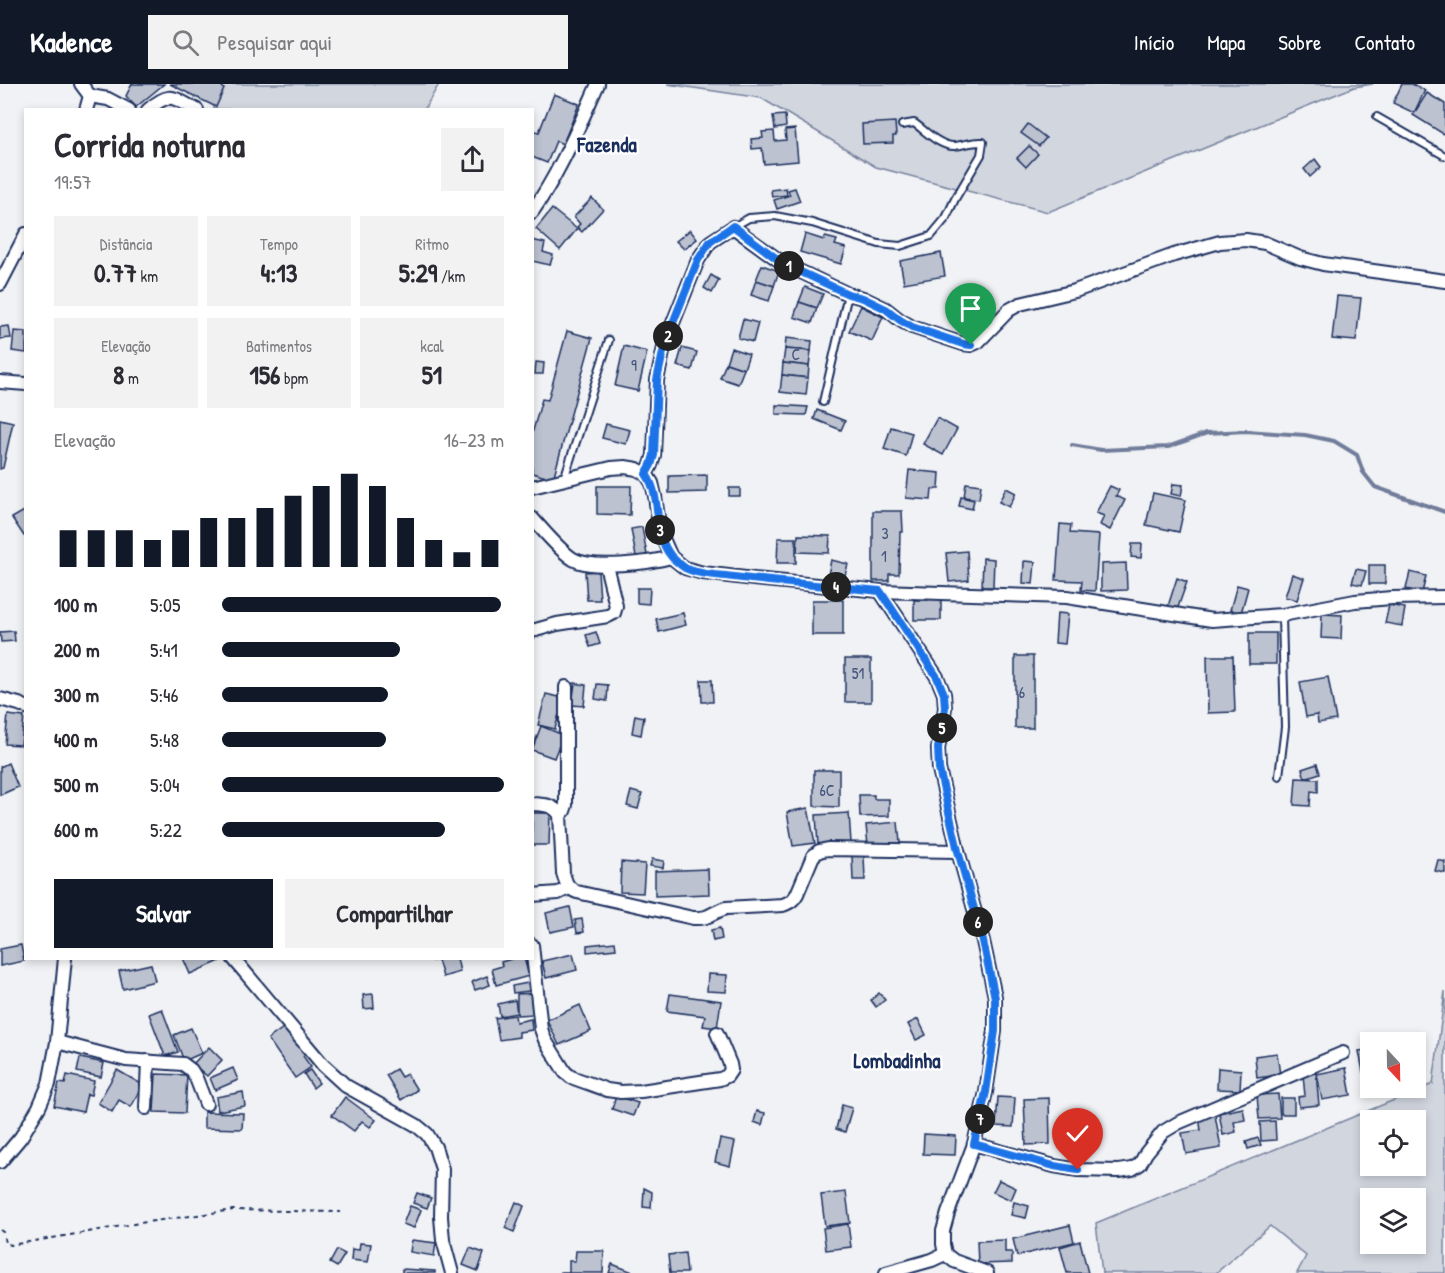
<!DOCTYPE html>
<html lang="pt">
<meta charset="utf-8">
<style>
:root{--surface:#fff;--page:#f2f2f3;--text:#2b2b33;--muted:#7c7c81;--accent:#111827}
body{margin:0;font-family:"Patrick Hand",sans-serif;background:var(--page);color:var(--text);height:100vh;display:flex;flex-direction:column;font-size:22px;white-space:nowrap}
*{box-sizing:border-box;margin:0}
p{font-size:20px;color:var(--muted)}
.icon{flex:none;width:33px;height:33px;fill:none;stroke:currentColor;stroke-width:2;stroke-linecap:round;stroke-linejoin:round}
.map{position:relative;flex:1;overflow:hidden}
.details{position:absolute;left:24px;top:24px;width:510px;height:852px;display:flex;flex-direction:column;background:var(--surface);border-radius:0px;box-shadow:0 3px 9px #0003}
.details>*{flex:none}
.needle{width:39px;rotate:158deg}
.fabs{position:absolute;left:1360px;top:948px;display:grid;gap:12px}
.fabs a{display:grid;place-items:center;width:66px;height:66px;border-radius:0px;background:var(--surface);box-shadow:0 3px 9px #0003;font-size:30px}
.pin{position:absolute;display:grid;place-items:center;width:51px;height:51px;color:#fff;margin:-62px -26px;border-radius:50% 50% 50% 0;rotate:-45deg;box-shadow:0 0 6px #0007}
.pin .icon{rotate:45deg}
.km{position:absolute;width:30px;height:30px;margin:-15px;border-radius:50%;background:#222;color:#fff;font-size:16px;line-height:30px;text-align:center}
.round{display:grid;place-items:center;flex:none;width:63px;height:63px;border-radius:0px;background:var(--page)}
.head{display:flex;align-items:center;justify-content:space-between;height:102px;padding:0 30px}
h1{font-size:33px;font-weight:700;line-height:45px}
.stats{display:grid;grid-template-columns:repeat(3,1fr);gap:9px;height:102px;padding:6px 30px}
.stats div{display:grid;align-content:center;border-radius:0px;background:var(--page);text-align:center}
.stats b{font-size:26px;font-weight:700}
.stats small{font-size:16px;font-weight:400}
.stats p{font-size:16px}
.chart{height:168px;padding:12px 30px}
.chart p{display:flex;justify-content:space-between}
.chart svg{width:100%;height:108px;margin-top:6px;stroke:var(--accent);stroke-width:6}
.cta{display:flex;gap:12px;margin-top:auto;padding:12px 30px}
.cta a{flex:1;height:69px;border-radius:0px;background:var(--accent);color:#fff;font-size:24px;font-weight:700;line-height:69px;text-align:center}
.cta a+a{background:var(--page);color:var(--text)}
ul{padding:0 30px;list-style:none;font-size:20px}
li{display:grid;grid-template-columns:96px 72px 1fr;align-items:center;height:45px}
li i{height:15px;border-radius:8px;background:var(--accent)}
header{display:flex;align-items:center;gap:36px;box-sizing:border-box;height:84px;padding:0 30px;background:var(--accent);color:#fff}
header strong{font-size:28px}
nav{display:flex;gap:33px;margin-inline-start:auto;font-size:21px}
.search{width:420px;height:54px;background:var(--page);display:flex;align-items:center;gap:15px;box-sizing:border-box;padding:0 21px;border-radius:0px;color:var(--muted);font-size:22px}
.map>svg:first-child{display:block}
</style>
<header>
<strong>Kadence</strong>
<div class="search"><svg class="icon" aria-label="search" viewBox="0 0 24 24"><circle cx="10" cy="10" r="6"/><path d="M15 15l6 6"/></svg>Pesquisar aqui</div>
<nav><a>Início</a><a>Mapa</a><a>Sobre</a><a>Contato</a></nav>
</header>
<div class="map">
<svg width="1445" height="1189" viewBox="0 0 1445 1189">
<rect width="100%" height="100%" fill="#f1f2f5"/>
<filter id="ink" filterUnits="userSpaceOnUse"><feTurbulence type="fractalNoise" baseFrequency=".0167" numOctaves="2"/><feDisplacementMap in="SourceGraphic" scale="12" xChannelSelector="R" yChannelSelector="G"/><feConvolveMatrix kernelMatrix="1 2 1 2 8 2 1 2 1" color-interpolation-filters="sRGB"/></filter>
<g filter="url(#ink)">
<!-- green -->
<g fill="#d2d6df" stroke="#76829e" stroke-width="1.5" fill-rule="evenodd">
<polygon points="205,0 439,0 424,26 214,25 213,12"/>
<polygon points="667,0 1373,0 1354,3 1048,128 876,83 761,14"/>
<path d="M1445,907V1189H1297L1306,1172L1270,1142L1216,1189H1102L1096,1139L1433,1000ZM1371,1036H1416V1082H1371ZM1371,1114H1416V1160H1371Z"/>
</g>
<g fill="none" stroke-linecap="round" stroke-linejoin="round">
<!-- stream -->
<polyline stroke="#707c9a" stroke-width="4" points="1072,361 1101,366 1168,363 1207,349 1246,347 1305,351 1334,357 1357,371 1363,388 1375,403 1445,428"/>
</g>
<!-- building -->
<g fill="#bcc2d0" stroke="#1b2f5e" stroke-width="1.5">
<polygon points="132,0 164,0 136,23 126,12"/>
<polygon points="170,0 220,0 224,5 216,23"/>
<polygon points="1402,0 1412,0 1425,6 1414,29 1393,19"/>
<polygon points="1427,9 1445,20 1445,51 1413,31"/>
<polygon points="554,10 579,20 563,60 556,57 547,79 532,73 532,46 539,48"/>
<polygon points="785,31 786,43 775,45 773,32"/>
<polygon points="895,38 896,52 893,52 893,59 863,60 862,40"/>
<polygon points="1028,40 1046,54 1039,62 1021,49"/>
<polygon points="795,45 798,77 764,80 762,64 752,65 751,55 763,54 762,48 774,47 775,57 786,56 785,46"/>
<polygon points="1029,62 1038,70 1026,83 1017,74"/>
<polygon points="1315,75 1321,83 1310,93 1304,85"/>
<polygon points="786,104 787,111 772,113 771,106"/>
<polygon points="795,104 800,117 777,125 774,116 790,111 788,106"/>
<polygon points="592,114 603,125 582,148 577,143 580,140 574,133"/>
<polygon points="552,125 577,145 560,166 536,145"/>
<polygon points="690,146 697,155 684,165 676,157"/>
<polygon points="805,150 824,156 825,153 837,156 835,161 846,164 841,180 800,168"/>
<polygon points="532,156 545,159 543,168 553,171 550,181 532,177"/>
<polygon points="941,169 945,192 904,199 900,177"/>
<polygon points="762,181 779,187 774,202 756,196"/>
<polygon points="711,191 719,196 712,209 704,204"/>
<polygon points="756,196 774,202 769,217 751,211"/>
<polygon points="805,203 823,210 817,224 799,218"/>
<polygon points="1337,212 1361,214 1356,257 1332,255"/>
<polygon points="799,218 817,224 812,239 794,233"/>
<polygon points="861,222 883,233 872,257 849,247"/>
<polygon points="743,235 758,239 753,258 738,254"/>
<polygon points="9,242 11,254 0,255 0,243"/>
<polygon points="14,247 26,248 26,269 12,267"/>
<polygon points="567,247 592,254 553,395 532,389 532,350 542,315 548,316"/>
<polygon points="786,254 812,257 811,267 785,265"/>
<polygon points="624,262 647,268 638,307 615,302"/>
<polygon points="682,264 697,268 692,286 677,282"/>
<polygon points="731,264 749,270 744,285 726,279"/>
<polygon points="785,265 811,267 809,282 783,279"/>
<polygon points="536,278 544,279 543,290 535,290"/>
<polygon points="726,279 744,285 738,300 720,294"/>
<polygon points="783,279 809,282 808,294 782,291"/>
<polygon points="782,291 808,294 806,311 780,308"/>
<polygon points="776,321 808,323 806,331 776,330"/>
<polygon points="817,326 845,337 841,346 814,335"/>
<polygon points="937,334 957,345 943,371 923,360"/>
<polygon points="0,335 13,338 3,384 0,385"/>
<polygon points="606,340 630,346 626,360 602,354"/>
<polygon points="891,343 912,349 906,372 884,365"/>
<polygon points="909,386 940,389 939,405 932,405 931,416 906,414"/>
<polygon points="707,391 707,408 669,409 669,392"/>
<polygon points="966,399 981,401 979,415 964,413"/>
<polygon points="1173,400 1183,401 1181,412 1171,410"/>
<polygon points="597,402 631,402 630,431 597,430"/>
<polygon points="1110,402 1119,406 1116,412 1125,416 1110,446 1100,441 1104,432 1096,429"/>
<rect x="729" y="404" width="11" height="8"/>
<polygon points="1006,404 1016,409 1009,423 999,418"/>
<polygon points="1153,409 1186,416 1179,448 1146,441"/>
<polygon points="961,413 974,416 972,425 959,422"/>
<polygon points="26,426 26,451 24,452 12,434"/>
<polygon points="873,427 902,427 903,448 900,448 899,490 889,490 889,497 873,497"/>
<polygon points="1060,440 1071,441 1070,449 1099,451 1095,507 1081,506 1082,497 1056,496"/>
<polygon points="642,443 647,471 636,473 631,445"/>
<polygon points="798,451 830,452 829,469 797,468"/>
<polygon points="778,454 796,454 796,479 777,479"/>
<polygon points="1132,460 1142,460 1141,474 1131,473"/>
<polygon points="967,467 969,496 949,498 946,469"/>
<polygon points="983,474 994,475 993,503 982,503"/>
<polygon points="831,476 848,480 844,495 828,491"/>
<polygon points="1024,477 1035,478 1033,500 1023,499"/>
<polygon points="1126,479 1127,506 1101,507 1101,480"/>
<rect x="1369" y="481" width="16" height="19"/>
<polygon points="1356,485 1366,487 1362,501 1352,499"/>
<polygon points="598,487 600,516 587,516 585,488"/>
<polygon points="1410,488 1426,492 1422,509 1406,505"/>
<polygon points="1292,490 1304,494 1297,516 1285,513"/>
<polygon points="1177,494 1187,498 1177,526 1168,522"/>
<polygon points="1237,501 1248,504 1241,529 1230,526"/>
<polygon points="637,504 650,504 649,520 637,519"/>
<polygon points="928,512 941,512 941,536 914,536 914,516 928,516"/>
<rect x="812" y="516" width="31" height="35"/>
<polygon points="1389,521 1405,524 1402,542 1385,539"/>
<polygon points="683,529 686,541 659,548 656,535"/>
<polygon points="1057,529 1068,530 1065,560 1055,559"/>
<polygon points="1322,530 1342,531 1341,555 1321,554"/>
<polygon points="14,547 15,557 1,558 0,548"/>
<polygon points="596,548 600,560 590,563 586,551"/>
<rect x="1249" y="549" width="27" height="31"/>
<rect x="1015" y="572" width="18" height="72"/>
<polygon points="1207,572 1233,572 1235,628 1208,629"/>
<rect x="845" y="575" width="26" height="43"/>
<polygon points="1328,593 1336,636 1318,639 1317,631 1306,633 1300,598"/>
<polygon points="701,596 712,596 713,618 702,618"/>
<polygon points="575,599 586,601 584,622 572,621"/>
<polygon points="597,600 608,601 607,617 595,615"/>
<polygon points="546,610 563,614 555,645 538,641"/>
<polygon points="8,631 24,633 21,661 5,660"/>
<polygon points="635,631 644,633 641,651 632,649"/>
<polygon points="541,642 563,651 554,674 532,666"/>
<polygon points="8,679 18,703 0,711 0,683"/>
<polygon points="1317,680 1320,689 1305,694 1302,685"/>
<polygon points="814,686 839,686 839,723 814,722"/>
<polygon points="1296,694 1318,695 1318,708 1311,707 1310,722 1294,721"/>
<polygon points="631,707 642,710 638,725 627,722"/>
<polygon points="859,711 874,711 874,715 889,715 889,732 860,733"/>
<polygon points="808,724 815,759 793,762 787,728"/>
<polygon points="532,729 550,729 549,761 532,761"/>
<polygon points="849,729 851,759 818,761 816,731"/>
<polygon points="898,738 900,759 868,762 866,741"/>
<polygon points="852,772 864,772 865,796 853,796"/>
<polygon points="652,775 664,777 663,784 650,782"/>
<polygon points="1438,776 1445,778 1445,789 1435,787"/>
<polygon points="621,778 645,780 643,809 620,808"/>
<polygon points="708,785 709,810 655,812 655,787"/>
<polygon points="570,823 574,843 550,848 546,829"/>
<polygon points="582,835 584,848 577,849 575,836"/>
<polygon points="720,844 722,855 713,857 711,846"/>
<polygon points="615,858 616,865 587,868 587,861"/>
<polygon points="21,861 24,877 0,882 0,865"/>
<polygon points="573,870 577,886 546,894 542,877"/>
<polygon points="183,874 219,874 220,877 190,890"/>
<polygon points="431,874 457,874 460,888 443,893 438,876 432,877"/>
<polygon points="515,874 524,874 529,892 496,901 492,885 502,882 501,878"/>
<polygon points="151,880 155,897 123,905 119,887"/>
<polygon points="708,890 727,891 726,908 707,907"/>
<polygon points="487,892 490,901 475,906 472,898"/>
<polygon points="528,899 529,907 513,909 512,902"/>
<polygon points="535,909 536,930 517,931 517,910"/>
<polygon points="879,909 885,916 876,923 871,916"/>
<polygon points="373,910 374,924 364,925 363,911"/>
<polygon points="670,910 721,917 717,944 703,942 705,932 667,927"/>
<polygon points="515,916 517,929 500,932 498,920"/>
<polygon points="580,921 591,947 559,961 547,936"/>
<polygon points="162,925 178,968 165,972 149,930"/>
<polygon points="515,931 516,938 531,935 532,946 519,948 519,953 499,956 495,934"/>
<polygon points="918,935 926,951 916,956 908,940"/>
<polygon points="286,942 306,970 303,972 311,983 295,994 268,955"/>
<polygon points="191,944 202,969 184,977 174,951"/>
<polygon points="209,963 222,976 207,992 193,980"/>
<polygon points="1366,966 1371,986 1363,988 1359,967"/>
<polygon points="1277,969 1280,991 1257,994 1255,972"/>
<polygon points="80,974 104,979 101,993 77,988"/>
<polygon points="233,984 238,996 215,1006 210,994"/>
<polygon points="1218,984 1241,986 1240,1006 1217,1005"/>
<polygon points="1346,984 1351,1011 1322,1016 1317,990"/>
<polygon points="396,985 401,993 407,990 417,1006 401,1016 386,991"/>
<polygon points="117,986 143,1001 131,1023 119,1016 112,1028 98,1019"/>
<polygon points="310,986 319,999 313,1004 304,990"/>
<polygon points="1316,989 1319,1021 1299,1023 1298,1013 1305,1012 1303,991"/>
<polygon points="156,990 187,991 185,1029 154,1028"/>
<polygon points="67,991 94,997 91,1011 87,1010 83,1028 54,1022 59,999 65,1000"/>
<polygon points="243,1008 245,1022 218,1027 216,1013"/>
<polygon points="1278,1010 1280,1034 1259,1035 1257,1011"/>
<polygon points="616,1012 638,1019 633,1032 612,1025"/>
<polygon points="345,1013 376,1036 370,1043 362,1037 354,1047 332,1031"/>
<polygon points="998,1013 1015,1014 1013,1043 996,1042"/>
<polygon points="1049,1014 1050,1060 1026,1061 1024,1015"/>
<rect x="1281" y="1014" width="13" height="16"/>
<polygon points="842,1021 852,1024 845,1048 836,1045"/>
<polygon points="1243,1024 1245,1036 1234,1038 1236,1048 1223,1051 1219,1029"/>
<polygon points="757,1027 765,1029 762,1041 754,1038"/>
<polygon points="204,1028 243,1029 242,1045 204,1044"/>
<polygon points="1215,1031 1221,1064 1186,1070 1182,1049 1201,1046 1199,1034"/>
<polygon points="1275,1037 1276,1056 1261,1057 1260,1038"/>
<polygon points="924,1050 956,1052 955,1071 923,1070"/>
<polygon points="1258,1054 1261,1061 1248,1065 1246,1058"/>
<polygon points="720,1055 735,1058 730,1082 715,1078"/>
<polygon points="999,1096 1016,1104 1011,1116 993,1108"/>
<polygon points="644,1104 652,1108 651,1124 643,1123"/>
<polygon points="846,1108 850,1139 825,1142 821,1111"/>
<polygon points="417,1109 431,1114 427,1124 413,1119"/>
<polygon points="516,1118 524,1122 514,1148 505,1144"/>
<polygon points="1014,1118 1029,1122 1026,1134 1011,1131"/>
<polygon points="410,1122 421,1126 414,1144 403,1140"/>
<polygon points="848,1140 851,1163 826,1166 823,1144"/>
<polygon points="1070,1141 1074,1158 1017,1172 1013,1155"/>
<polygon points="412,1156 436,1159 434,1172 410,1168"/>
<polygon points="1005,1156 1005,1168 1012,1168 1012,1179 978,1180 977,1157"/>
<polygon points="1080,1157 1088,1189 1067,1189 1060,1163"/>
<polygon points="360,1159 371,1160 368,1178 351,1176 352,1165 359,1166"/>
<polygon points="470,1164 484,1169 478,1187 463,1181"/>
<polygon points="337,1166 345,1170 337,1183 330,1179"/>
<polygon points="576,1167 604,1167 603,1189 561,1189 561,1188 569,1188 569,1177 575,1177"/>
<polygon points="685,1169 687,1189 670,1189 668,1171"/>
<polygon points="612,1180 633,1188 633,1189 609,1189"/>
<polygon points="402,1185 435,1187 435,1189 402,1189"/>
</g>
<g fill="none" stroke-linecap="round" stroke-linejoin="round">
<defs>
<g id="lane">
<polyline points="1377,33 1445,72"/>
<path d="M733,143L749,134L775,132L812,139L879,160L900,162L931,152L946,134L955,115L981,71L983,58C973,57 965,61 955,62C940,63 926,47 914,39L902,41"/>
<polyline points="823,318 848,210"/>
<polyline points="564,395 609,256"/>
<polyline points="1279,692 1285,643 1282,532"/>
</g>
<g id="street">
<polyline points="81,0 90,12"/>
<polyline points="90,12 108,15 129,26"/>
<polyline points="86,26 90,12"/>
<path d="M148,26C171,6 173,14 197,26"/>
<path d="M532,128C560,88 578,44 598,0"/>
<polyline points="0,200 26,150"/>
<polyline points="0,298 26,300"/>
<polyline points="646,390 651,381 654,371 657,296 665,259 698,176 710,158 733,143 784,180 848,210 863,214 886,225 900,236 912,243 963,260 971,261 978,258 1009,226 1020,220 1075,207 1174,171 1220,158 1246,156 1265,159 1300,174 1323,180 1445,197"/>
<polyline points="532,403 611,384 625,383 637,385 646,390 652,399 655,412 660,448 671,473 685,484 703,489 754,495 880,507 1067,513 1212,536 1282,531 1355,517 1392,514 1445,513"/>
<path d="M532,434C543,446 560,467 573,475C592,486 650,479 671,473"/>
<polyline points="880,507 937,593 944,610 945,624 938,665 939,685 958,767 983,857 995,913 995,947 986,1008 974,1060 948,1129 943,1147 943,1160 945,1170 954,1177 987,1189"/>
<polyline points="532,547 557,540 608,532 614,529 616,522 606,481"/>
<polyline points="0,615 19,620 26,623"/>
<path d="M532,720C544,721 553,720 560,731L563,789C566,799 567,804 577,808L693,834C711,835 710,829 726,824L783,821C790,818 793,817 797,810L813,772L819,767L828,765L958,767"/>
<polyline points="560,731 564,727 566,721 566,603"/>
<polyline points="532,811 558,809 569,804"/>
<polyline points="532,861 541,945 545,956 565,988 571,993 607,1006 621,1008 641,1007 720,995 727,992 731,986 730,980 717,949"/>
<polyline points="233,874 323,981 346,1002 416,1041 427,1050 435,1063 442,1085 441,1133 443,1156 452,1189"/>
<polyline points="57,958 126,976 183,980 191,986 196,994 206,1020"/>
<polyline points="146,1024 148,977"/>
<polyline points="974,1060 1054,1082 1078,1086 1119,1087 1132,1085 1140,1080 1146,1069 1163,1048 1178,1039 1343,969"/>
<polyline points="0,1078 21,1053 39,1023 49,1000 57,958 65,874"/>
<polyline points="886,1189 932,1176 945,1170"/>
</g>
</defs>
<!-- lane casing -->
<use href="#lane" stroke="#1b2f5e" stroke-width="10"/>
<!-- street casing -->
<use href="#street" stroke="#1b2f5e" stroke-width="16"/>
<!-- path -->
<polyline stroke="#1b2f5e" stroke-width="2" stroke-dasharray="4.5 4.5" stroke-linecap="butt" points="0,1146 3,1148 5,1159 11,1161 140,1139 233,1126 340,1128"/>
<!-- lane -->
<use href="#lane" stroke="#fff" stroke-width="6"/>
<!-- street -->
<use href="#street" stroke="#fff" stroke-width="12"/>
</g>
</g>
<g fill="none" stroke-linecap="round" stroke-linejoin="round" filter="url(#ink)">
<defs>
<path id="route" d="M971,261L963,260L912,243L900,236L886,225L863,214L848,210L784,180L733,142L710,158L698,176L665,259L657,296L654,371L651,381L646,390C663,414 652,449 671,472C674,476 681,481 685,484C699,491 719,491 734,493C783,499 832,502 880,507L937,593L944,610L945,624L938,664L939,685L958,767L983,857L995,914V947L986,1008L974,1060L1054,1082L1078,1086"/>
</defs>
<!-- route casing -->
<use href="#route" stroke="#fff" stroke-width="12"/>
<!-- route -->
<use href="#route" stroke="#1a73e8" stroke-width="8"/>
</g>
<g text-anchor="middle" dominant-baseline="central" stroke-width="4.5" stroke-linejoin="round" paint-order="stroke">
<!-- number labels -->
<g font-size="16" fill="#43547a">
<text x="796" y="270">C</text>
<text x="634" y="281">9</text>
<text x="885" y="449">3</text>
<text x="884" y="472">1</text>
<text x="858" y="589">51</text>
<text x="1022" y="608">6</text>
<text x="827" y="706">6C</text>
</g>
<!-- neighbourhood labels -->
<g font-size="21" font-weight="bold" fill="#1b2f5e" stroke="#fff">
<text x="607" y="60">Fazenda</text>
<text x="897" y="976">Lombadinha</text>
</g>
</g>
</svg>
<div class="fabs">
<a><svg class="needle" viewBox="-14 -14 28 28"><path d="M0-13l5 13h-10z" fill="#e53935"/><path d="M0 13l5-13h-10z" fill="#7c7c81"/></svg></a>
<a><svg class="icon" aria-label="locate" viewBox="0 0 24 24"><circle cx="12" cy="12" r="6"/><path d="M12 2v4M12 18v4M2 12h4M18 12h4"/></svg></a>
<a><svg class="icon" aria-label="layers" viewBox="0 0 24 24"><path d="M12 4l9 5-9 5-9-5zM3 14l9 5 9-5"/></svg></a>
</div>
<div class="pin" style="left:971px;top:261px;background:#1e9e55"><svg class="icon" aria-label="arrive" viewBox="0 0 24 24"><path d="M6 21V4h12l-3 4 3 4H6"/></svg></div>
<div class="pin" style="left:1078px;top:1086px;background:#d93025"><svg class="icon" aria-label="check" viewBox="0 0 24 24"><path d="M5 12l5 5 9-10"/></svg></div>
<b class="km" style="left:789px;top:182px">1</b>
<b class="km" style="left:668px;top:252px">2</b>
<b class="km" style="left:660px;top:446px">3</b>
<b class="km" style="left:836px;top:503px">4</b>
<b class="km" style="left:942px;top:644px">5</b>
<b class="km" style="left:978px;top:838px">6</b>
<b class="km" style="left:980px;top:1035px">7</b>
<section class="details">
<div class="head"><div><h1>Corrida noturna</h1><p>19:57</p></div><a class="round"><svg class="icon" aria-label="share" viewBox="0 0 24 24"><path d="M12 15V3M7 8l5-5 5 5M5 13v7h14v-7"/></svg></a></div>
<div class="stats">
<div><p>Distância</p><b>0.77<small> km</small></b></div>
<div><p>Tempo</p><b>4:13</b></div>
<div><p>Ritmo</p><b>5:29<small> /km</small></b></div>
</div>
<div class="stats">
<div><p>Elevação</p><b>8<small> m</small></b></div>
<div><p>Batimentos</p><b>156<small> bpm</small></b></div>
<div><p>kcal</p><b>51</b></div>
</div>
<div class="chart"><p><span>Elevação</span>16–23 m</p>
<svg viewBox="0 0 160 44" preserveAspectRatio="none"><path d="M5 44V29M15 44V29M25 44V29M35 44V33M45 44V29M55 44V24M65 44V24M75 44V20M85 44V15M95 44V11M105 44V6M115 44V11M125 44V24M135 44V33M145 44V38M155 44V33"/></svg>
</div>
<ul>
<li><b>100 m</b>5:05<i style="width:99%"></i></li>
<li><b>200 m</b>5:41<i style="width:63%"></i></li>
<li><b>300 m</b>5:46<i style="width:59%"></i></li>
<li><b>400 m</b>5:48<i style="width:58%"></i></li>
<li><b>500 m</b>5:04<i style="width:100%"></i></li>
<li><b>600 m</b>5:22<i style="width:79%"></i></li>
</ul>
<div class="cta"><a>Salvar</a><a>Compartilhar</a></div>
</section>
</div>
